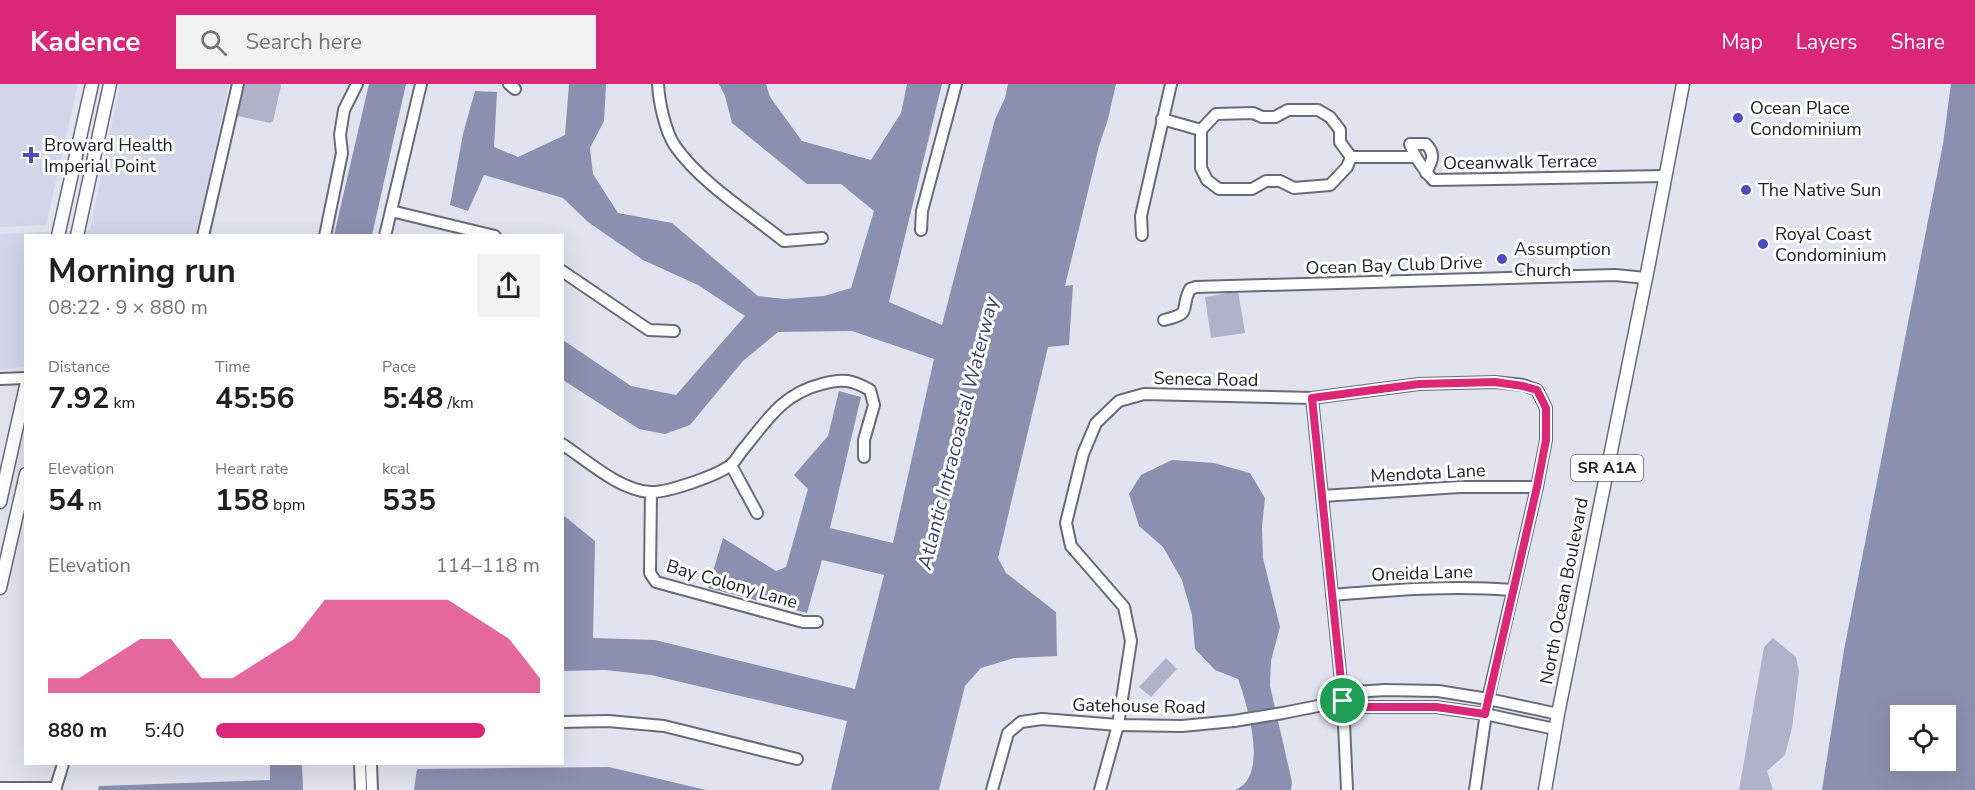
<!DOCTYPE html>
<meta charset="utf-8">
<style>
:root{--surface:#fff;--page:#f2f2f2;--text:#202124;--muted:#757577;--accent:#db2777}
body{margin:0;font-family:"Nunito Sans",sans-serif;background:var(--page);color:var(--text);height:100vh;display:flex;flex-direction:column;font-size:22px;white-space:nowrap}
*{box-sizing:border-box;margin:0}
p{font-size:20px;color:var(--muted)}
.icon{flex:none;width:33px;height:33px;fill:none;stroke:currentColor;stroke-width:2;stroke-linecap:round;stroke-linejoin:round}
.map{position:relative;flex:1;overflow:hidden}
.panel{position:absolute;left:24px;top:150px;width:540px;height:531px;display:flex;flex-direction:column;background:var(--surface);border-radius:0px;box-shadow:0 6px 24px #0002}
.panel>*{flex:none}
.controls{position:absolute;left:1890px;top:621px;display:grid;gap:12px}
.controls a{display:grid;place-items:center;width:66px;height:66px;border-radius:0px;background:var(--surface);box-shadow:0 6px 24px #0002;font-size:30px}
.pin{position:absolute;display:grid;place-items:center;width:51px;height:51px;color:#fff;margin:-26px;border:3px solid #fff;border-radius:50%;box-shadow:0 2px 6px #0007}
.round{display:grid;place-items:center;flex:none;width:63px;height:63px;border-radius:0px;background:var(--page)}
.headline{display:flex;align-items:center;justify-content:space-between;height:102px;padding:0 24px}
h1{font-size:33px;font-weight:700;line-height:45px}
.figures{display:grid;grid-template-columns:repeat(3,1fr);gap:9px;height:102px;padding:6px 24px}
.figures div{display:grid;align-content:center}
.figures b{font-size:30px;font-weight:700}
.figures small{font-size:16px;font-weight:400}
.figures p{font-size:16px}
.chart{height:168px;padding:12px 24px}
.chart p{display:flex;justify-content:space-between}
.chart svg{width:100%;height:108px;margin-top:6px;fill:var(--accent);opacity:.7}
ul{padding:0 24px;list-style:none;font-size:20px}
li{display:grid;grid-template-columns:96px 72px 1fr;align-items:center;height:45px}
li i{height:15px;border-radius:8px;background:var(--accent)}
header{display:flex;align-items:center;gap:36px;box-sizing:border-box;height:84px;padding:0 30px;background:var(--accent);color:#fff}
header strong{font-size:28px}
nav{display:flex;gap:33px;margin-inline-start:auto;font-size:21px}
.search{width:420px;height:54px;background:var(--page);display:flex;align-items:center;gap:15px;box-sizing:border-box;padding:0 21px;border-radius:0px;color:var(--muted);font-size:22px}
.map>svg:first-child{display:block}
</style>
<header>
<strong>Kadence</strong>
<div class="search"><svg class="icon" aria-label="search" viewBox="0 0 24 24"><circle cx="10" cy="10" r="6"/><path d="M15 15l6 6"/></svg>Search here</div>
<nav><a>Map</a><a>Layers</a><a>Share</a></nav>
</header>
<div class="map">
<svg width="1975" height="706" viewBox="0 0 1975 706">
<rect width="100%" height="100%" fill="#e1e3f1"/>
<!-- built -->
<g fill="#d3d6eb">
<polygon points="0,0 78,0 46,141 0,143"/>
<polygon points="120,0 229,0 196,151 26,152 25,283 0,286 0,150 90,146"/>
</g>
<!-- green -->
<g fill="#afb2c9">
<polygon points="242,0 280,0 281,2 273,37 270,39 238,32 236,27"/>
<polygon points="1238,207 1245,249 1211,254 1205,213"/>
<polygon points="1773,554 1796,573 1799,588 1792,644 1785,671 1767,687 1773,706 1739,706 1764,563"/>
<polygon points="1166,574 1177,585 1151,613 1139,603"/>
</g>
<!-- water -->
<g fill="#8c90b0" fill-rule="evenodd">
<polygon points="369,0 406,0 372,151 334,151"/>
<polygon points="569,0 606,0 604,37 590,64 593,90 618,129 672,139 758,212 785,215 824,212 851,204 874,127 841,100 807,100 732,39 725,12 719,0 766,0 770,13 802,57 871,76 901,29 907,0 942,0 889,218 942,241 995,35 1005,14 1008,0 1116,0 1108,35 1099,62 1065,202 1073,201 1069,261 1048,263 998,474 1006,489 1056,528 1057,572 1014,574 981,584 965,602 939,706 831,706 847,637 651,591 605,586 563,587 563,431 595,457 593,554 655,556 855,605 884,491 822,476 807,529 708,504 723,454 776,487 786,483 808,405 794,391 828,352 839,307 861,313 830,444 893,459 934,275 852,247 778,248 743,277 690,341 665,350 639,345 563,296 563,256 631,302 676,311 745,232 698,201 643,176 588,138 563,114 484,91 468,127 450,121 463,50 475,7 497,8 494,63 518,73 565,51"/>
<path d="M1951,0H1975V706H1822L1844,566L1943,60ZM1900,632H1946V676H1900Z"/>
<path d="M1172,376L1214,379L1250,389L1265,414L1262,443L1263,474L1280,543L1271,577L1270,602L1292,698L1291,706H1235C1270,693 1247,620 1238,595L1215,586L1195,565L1192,531L1182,496L1163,463L1139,442L1129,410L1141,391Z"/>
<polygon points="270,680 302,680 303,706 98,706 99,702 270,696"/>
<polygon points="609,683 706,706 414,706 417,685"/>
</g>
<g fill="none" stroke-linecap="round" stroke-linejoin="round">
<defs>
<g id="minor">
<polyline points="509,0 515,5"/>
<path d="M658,0C659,18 665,47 675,62C701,99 749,129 784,157L822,154"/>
<polyline points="1162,35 1201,46 1216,30 1253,29 1262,33 1275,33 1288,26 1318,26 1330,33 1340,46 1340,58 1351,73"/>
<polyline points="1201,46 1201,84 1207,96 1219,105 1252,105 1266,97 1280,97 1294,104 1330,101 1347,83 1351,73"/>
<polyline points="1351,73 1415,73"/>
<path d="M1426,89C1432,77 1436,70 1426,60H1410C1415,74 1423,85 1433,96L1665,92"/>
<polyline points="391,127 495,152"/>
<polyline points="921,146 922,127 956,0"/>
<polyline points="1142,151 1141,132 1171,0"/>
<polyline points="203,152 238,0"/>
<polyline points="325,152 342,69 340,51 344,26 357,0"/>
<polyline points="385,152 421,0"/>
<polyline points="562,187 649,246 674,247"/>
<path d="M1164,236C1194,229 1179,226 1190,205L1196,203L1615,191L1646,194"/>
<polyline points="0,295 26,294"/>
<polyline points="1312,314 1343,617 1347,706"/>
<path d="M562,360C588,377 619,406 650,408C667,409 719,391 732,380C737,375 741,367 746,362C769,333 785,309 822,300C842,294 853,296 870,306L874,321L864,356V373"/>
<polyline points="731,381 757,429"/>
<polyline points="651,408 650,489 656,498 803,538 817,538"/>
<polyline points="1322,412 1460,403 1537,403"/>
<path d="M1332,511C1392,506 1452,501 1513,506"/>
<polyline points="1343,617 1357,623 1436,623 1485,630 1555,645"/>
<polyline points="562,638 608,637 664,642 797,675"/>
<polyline points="360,680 361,706"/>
<polyline points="371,680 372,706"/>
<polyline points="0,704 56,704"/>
<polyline points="55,706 63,680"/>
<polyline points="992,706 1008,649 1021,638 1042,635 1118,641 1182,642 1234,637 1283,629 1343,617 1355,608 1385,606 1438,607 1488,615 1558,630"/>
<polyline points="1100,706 1118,641 1131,557 1124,523 1071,462 1066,439 1083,370 1096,339 1119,317 1144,310 1312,314 1419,300 1495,298 1523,301 1537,306 1546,324 1546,356 1537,403 1488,615 1475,706"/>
</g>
<g id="major">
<polyline points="58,152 92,0"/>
<polyline points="77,152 110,0"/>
<polyline points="0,418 26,302"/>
<polyline points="0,504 26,390"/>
<polyline points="1545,706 1558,630 1649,179 1683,0"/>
</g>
</defs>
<!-- minor casing -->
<use href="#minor" stroke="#6a6b78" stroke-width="14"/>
<!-- major casing -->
<use href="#major" stroke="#6a6b78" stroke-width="15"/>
<!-- minor -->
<use href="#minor" stroke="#fff" stroke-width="10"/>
<!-- major -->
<use href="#major" stroke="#fff" stroke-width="12"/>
</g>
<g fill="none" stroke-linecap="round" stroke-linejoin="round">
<defs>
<polygon id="route" points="1495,298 1523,302 1537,306 1546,324 1546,356 1537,403 1485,630 1436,623 1357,623 1343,617 1312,314 1419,300"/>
</defs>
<!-- route casing -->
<use href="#route" stroke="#fff" stroke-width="12"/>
<!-- route -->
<use href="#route" stroke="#db2777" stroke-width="8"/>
</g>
<!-- markers -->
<g fill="#504cc3" stroke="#fff" stroke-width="2">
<circle cx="1738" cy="34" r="6"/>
<path d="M28 62h6v6h6v6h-6v6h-6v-6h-6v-6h6z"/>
<circle cx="1746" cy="106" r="6"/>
<circle cx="1763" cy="160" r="6"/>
<circle cx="1502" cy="175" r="6"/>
</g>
<g text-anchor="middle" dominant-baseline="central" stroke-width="6" stroke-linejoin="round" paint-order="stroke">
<!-- shield labels -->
<rect fill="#fff" stroke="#636467" stroke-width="1.5" x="1571" y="371" width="72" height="26" rx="4.5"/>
<g font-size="16" font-weight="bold" fill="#202126">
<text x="1607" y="384">SR A1A</text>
</g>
<!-- poi labels -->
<g font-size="18" fill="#202126" stroke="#fff" text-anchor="start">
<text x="1750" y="24">Ocean Place<tspan x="1750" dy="21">Condominium</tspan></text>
<text x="44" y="61">Broward Health<tspan x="44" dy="21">Imperial Point</tspan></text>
<text x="1758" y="106">The Native Sun</text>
<text x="1775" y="150">Royal Coast<tspan x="1775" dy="21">Condominium</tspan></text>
<text x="1514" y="165">Assumption<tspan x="1514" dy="21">Church</tspan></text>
</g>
<!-- street labels -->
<g font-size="18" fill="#202126" stroke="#fff">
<text transform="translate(1520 78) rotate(-1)">Oceanwalk Terrace</text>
<text transform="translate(1394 181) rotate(-2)">Ocean Bay Club Drive</text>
<text transform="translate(1206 295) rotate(1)">Seneca Road</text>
<text transform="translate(1428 389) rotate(-3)">Mendota Lane</text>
<text transform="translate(1422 489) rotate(-2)">Oneida Lane</text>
<text transform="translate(732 500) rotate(16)">Bay Colony Lane</text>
<text transform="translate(1564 507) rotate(-79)">North Ocean Boulevard</text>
<text transform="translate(1139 622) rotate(1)">Gatehouse Road</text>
</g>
<!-- water labels -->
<g font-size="20" font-style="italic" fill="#414472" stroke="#fff">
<text transform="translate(958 349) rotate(-76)">Atlantic Intracoastal Waterway</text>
</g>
</g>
</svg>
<div class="controls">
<a><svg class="icon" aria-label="locate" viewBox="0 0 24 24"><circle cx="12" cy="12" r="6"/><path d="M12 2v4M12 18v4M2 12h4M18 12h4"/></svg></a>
</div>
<div class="pin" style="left:1343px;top:617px;background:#1e9e55"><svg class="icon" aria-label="arrive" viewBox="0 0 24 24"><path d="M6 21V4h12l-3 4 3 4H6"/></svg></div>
<section class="panel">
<div class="headline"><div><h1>Morning run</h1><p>08:22 · 9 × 880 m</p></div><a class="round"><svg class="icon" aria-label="share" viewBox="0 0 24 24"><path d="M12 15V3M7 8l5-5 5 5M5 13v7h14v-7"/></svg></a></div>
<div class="figures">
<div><p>Distance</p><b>7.92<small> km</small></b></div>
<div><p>Time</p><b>45:56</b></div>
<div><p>Pace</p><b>5:48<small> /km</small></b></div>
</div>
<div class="figures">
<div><p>Elevation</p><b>54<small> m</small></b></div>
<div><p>Heart rate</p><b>158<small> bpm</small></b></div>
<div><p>kcal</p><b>535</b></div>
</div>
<div class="chart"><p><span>Elevation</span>114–118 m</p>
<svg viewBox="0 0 160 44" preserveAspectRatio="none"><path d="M0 44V38L10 38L20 30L30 22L40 22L50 38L60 38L70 30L80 22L90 6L100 6L110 6L120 6L130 6L140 14L150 22L160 38V44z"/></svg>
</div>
<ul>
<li><b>880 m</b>5:40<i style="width:83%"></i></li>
</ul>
</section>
</div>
